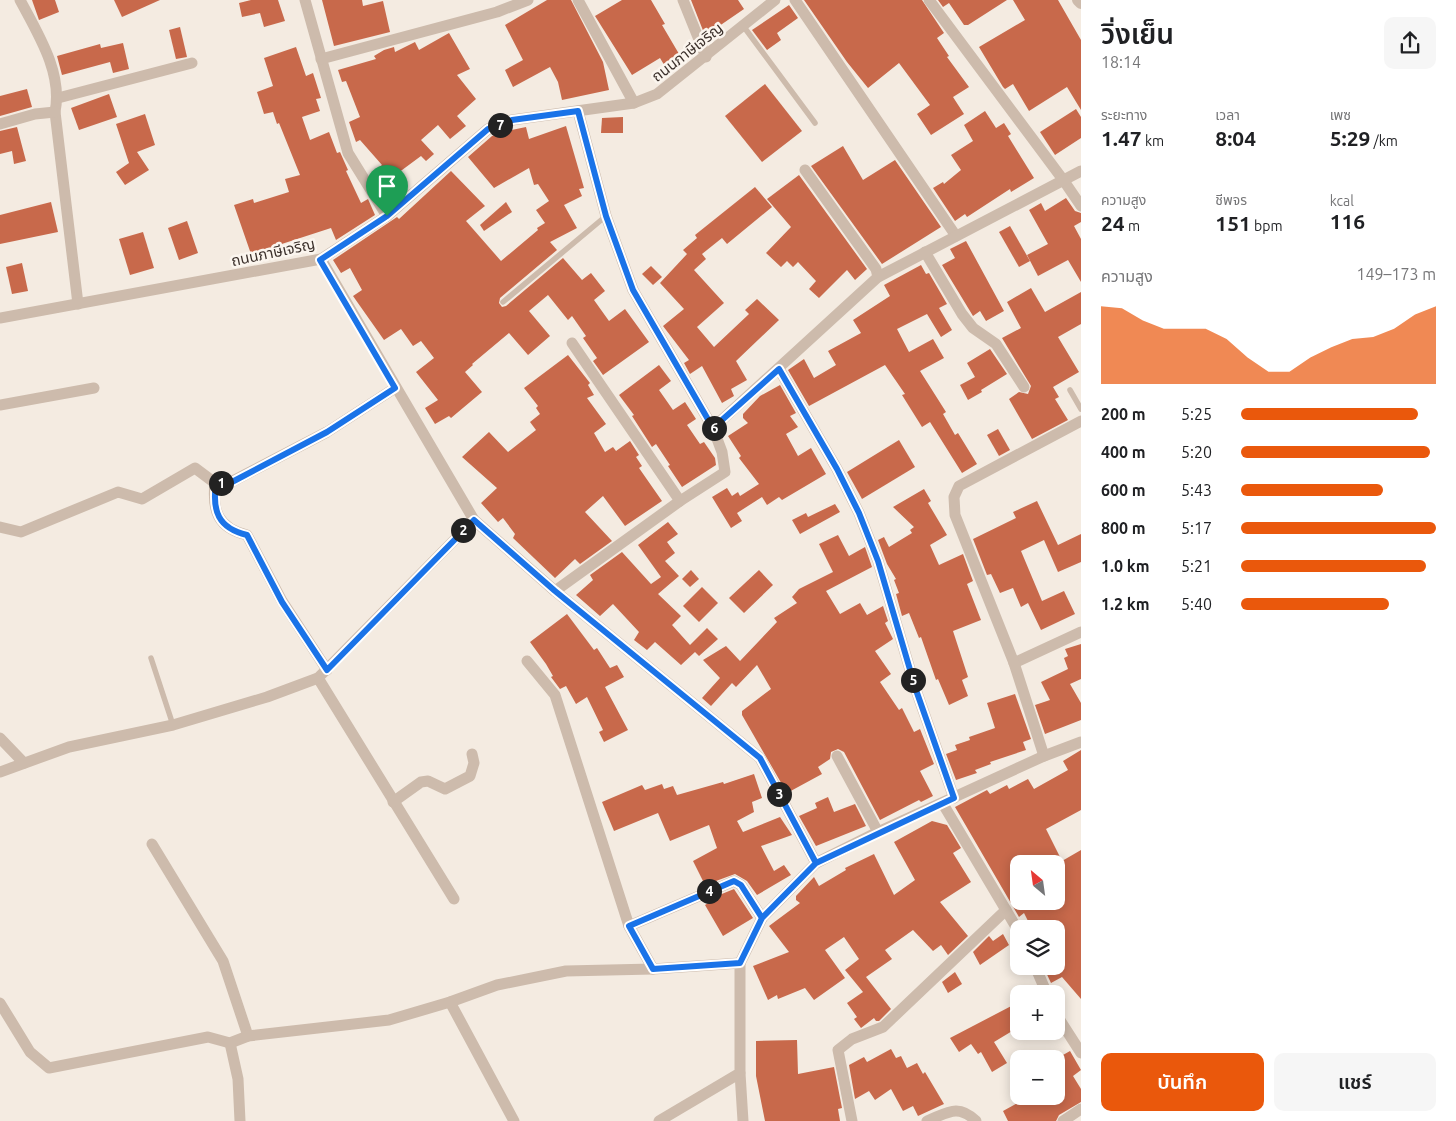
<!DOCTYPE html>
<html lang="th">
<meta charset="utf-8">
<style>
:root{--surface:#fff;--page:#f6f6f6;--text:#202124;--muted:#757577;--accent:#ea580c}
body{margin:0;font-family:Ubuntu,"Noto Sans Thai",sans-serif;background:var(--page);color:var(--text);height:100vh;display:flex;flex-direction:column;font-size:19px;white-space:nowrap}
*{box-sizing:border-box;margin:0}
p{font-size:16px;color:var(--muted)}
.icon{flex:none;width:28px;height:28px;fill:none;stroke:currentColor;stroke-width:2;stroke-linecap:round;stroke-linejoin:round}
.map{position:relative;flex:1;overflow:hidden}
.details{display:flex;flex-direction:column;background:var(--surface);width:375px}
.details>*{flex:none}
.needle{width:32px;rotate:331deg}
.fabs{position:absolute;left:1010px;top:855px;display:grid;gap:10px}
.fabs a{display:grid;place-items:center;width:55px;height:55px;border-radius:10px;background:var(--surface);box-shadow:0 2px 12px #0003;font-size:25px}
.pin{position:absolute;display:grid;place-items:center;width:42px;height:42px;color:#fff;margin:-51px -21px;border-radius:50% 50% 50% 0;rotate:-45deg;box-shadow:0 0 5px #0007}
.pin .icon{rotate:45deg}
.km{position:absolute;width:25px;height:25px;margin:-12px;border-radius:50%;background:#222;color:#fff;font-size:14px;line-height:25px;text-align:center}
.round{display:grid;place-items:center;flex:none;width:52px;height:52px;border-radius:10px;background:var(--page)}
.overview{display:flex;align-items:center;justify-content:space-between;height:85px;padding:0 20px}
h1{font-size:28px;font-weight:600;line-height:38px}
.figures{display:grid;grid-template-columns:repeat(3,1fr);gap:8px;height:85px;padding:5px 20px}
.figures div{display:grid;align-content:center}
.figures b{font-size:21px;font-weight:600}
.figures small{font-size:14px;font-weight:400}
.figures p{font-size:14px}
.chart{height:140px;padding:10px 20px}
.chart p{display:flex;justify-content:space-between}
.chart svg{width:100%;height:90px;margin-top:5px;fill:var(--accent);opacity:.7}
.cta{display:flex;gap:10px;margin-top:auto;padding:10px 20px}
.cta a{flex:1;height:58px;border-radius:10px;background:var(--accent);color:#fff;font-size:20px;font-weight:600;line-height:58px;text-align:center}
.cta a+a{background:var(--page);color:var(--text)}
ul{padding:0 20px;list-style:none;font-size:16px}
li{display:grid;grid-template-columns:80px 60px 1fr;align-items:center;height:38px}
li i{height:12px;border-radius:6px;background:var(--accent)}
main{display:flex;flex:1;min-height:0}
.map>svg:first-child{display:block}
</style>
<main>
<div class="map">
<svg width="1081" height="1121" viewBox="0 0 1081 1121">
<rect width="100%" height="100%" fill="#f4ebe1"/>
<!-- building -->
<g fill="#c8694b" fill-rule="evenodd">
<polygon points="32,0 55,0 59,12 39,20"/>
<polygon points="114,0 160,0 122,17"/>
<polygon points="251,0 278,0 285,21 264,27 260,13 242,17 239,3"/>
<polygon points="322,0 362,0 363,6 383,1 390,32 334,46"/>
<polygon points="547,0 571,0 603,62 609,90 562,100 558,82 550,67 513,87 505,70 523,60 505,25"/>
<polygon points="622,0 651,0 665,24 662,25 682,59 666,68 660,58 632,75 595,16"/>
<polygon points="691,0 738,0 744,9 709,33 708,31 704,33"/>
<polygon points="804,0 922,0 944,33 937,38 949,56 947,57 969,87 953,97 964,114 931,135 917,114 930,105 899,63 868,88 847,62"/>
<polygon points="938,0 1007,0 968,25 964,25 949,3 943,7"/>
<polygon points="1013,0 1058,0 1081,40 1081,110 1067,87 1029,111 1013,84 1005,89 1003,87 979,47 1025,20"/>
<polygon points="789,5 798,18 777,33 781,40 767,50 752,30"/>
<polygon points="180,27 187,57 176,59 169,30"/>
<polygon points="449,33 470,69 457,75 476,99 457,116 466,126 450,139 438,125 421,140 434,154 426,161 421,156 398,173 400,176 386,186 374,171 382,165 360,140 356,142 349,122 360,117 346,81 342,82 338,70 376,59 374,56 384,50 394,47 395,52 415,42 419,50"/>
<polygon points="123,43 129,69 113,73 110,62 62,75 57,56 100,44 101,48"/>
<polygon points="296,47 306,76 313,73 321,98 316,99 320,111 302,117 310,140 329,132 337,153 340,152 348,170 346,171 361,203 368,199 375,215 336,240 331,228 251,254 234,205 253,199 254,203 289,192 285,179 300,175 279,123 277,124 273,112 264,114 257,92 273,86 264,58"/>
<polygon points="765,84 802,131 762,162 725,116"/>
<polygon points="27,89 32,107 0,116 0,96"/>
<polygon points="109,94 117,117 79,130 71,108"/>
<polygon points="1076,109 1081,117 1081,138 1055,155 1040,132"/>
<polygon points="985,111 996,128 1004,123 1011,134 1008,136 1034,178 1011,192 1010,189 967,217 965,214 955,221 933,188 943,182 944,184 961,170 951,155 973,141 964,125"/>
<polygon points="145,114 155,145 137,152 149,170 125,185 116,172 129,163 116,124"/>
<polygon points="623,117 623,133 601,133 602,118"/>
<polygon points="566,126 584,188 579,189 582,196 564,205 577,228 550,242 557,250 500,298 499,303 502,307 506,306 563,258 582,280 591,273 605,291 594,300 609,321 625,309 649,342 603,375 593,361 597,358 583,338 586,336 572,316 568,320 548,295 529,311 550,336 528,355 509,333 472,364 473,365 465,372 482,392 451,418 449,416 435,424 425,408 438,400 416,372 434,358 421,341 413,346 401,329 384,340 353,296 362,290 350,268 341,273 333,260 397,217 399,219 451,171 485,206 466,221 501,261 538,230 537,228 545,223 536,210 549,201 538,184 534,185 529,168 494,188 468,157 492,136 502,132 526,127 529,139"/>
<polygon points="17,127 26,161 14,164 12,151 0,154 0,131"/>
<polygon points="843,146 863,180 895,160 941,227 882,264 811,166"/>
<polygon points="799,175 867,269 855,280 847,270 819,298 809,289 816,281 798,262 793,267 787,261 781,267 766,253 791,227 767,199"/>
<polygon points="755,187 772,207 727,244 722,238 702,254 706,259 694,270 724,303 697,327 714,347 749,314 745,310 757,299 779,320 736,361 747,380 731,389 734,396 722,403 702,366 690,374 684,363 689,360 663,326 684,309 660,283 687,254 683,250 697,238 695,235"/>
<polygon points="1066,198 1075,211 1081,213 1081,222 1074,226 1081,239 1081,282 1068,260 1038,276 1027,255 1048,244 1029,210 1041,203 1045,211"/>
<polygon points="51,202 58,232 0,244 0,215"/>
<polygon points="506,202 512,212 484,231 480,225"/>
<polygon points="187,221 198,253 179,260 168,228"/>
<polygon points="1010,226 1030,261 1019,267 999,232"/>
<polygon points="143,232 154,268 130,275 119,239"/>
<polygon points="966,241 1004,311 986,321 980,311 973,316 942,265 955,258 950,249"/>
<polygon points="22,263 28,291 12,294 6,267"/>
<polygon points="921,265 926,274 929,273 947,304 939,308 952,330 941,337 927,314 897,329 909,352 933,339 944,358 920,371 946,412 943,414 955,435 958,433 977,464 962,473 930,422 922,427 902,395 905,394 885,365 809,406 788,370 804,359 814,378 836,365 828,351 861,333 853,320 890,296 884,285"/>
<polygon points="651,266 662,277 653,285 642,274"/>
<polygon points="1031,288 1045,312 1081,292 1081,324 1058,337 1079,372 1053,387 1059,397 1055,399 1068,420 1032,439 1009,399 1019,392 1028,394 1031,386 1002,338 1021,328 1007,302"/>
<polygon points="990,349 1007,374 981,390 982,392 968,400 960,385 975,377 967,363"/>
<polygon points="568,355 590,383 588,385 594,395 587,398 606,424 594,433 605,452 613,447 616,451 630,441 639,455 636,457 642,466 639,468 662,501 625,526 603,496 585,512 612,541 580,564 575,559 555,578 513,538 515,534 503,518 498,522 481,503 497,488 462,457 489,432 508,452 536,430 530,422 540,414 536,408 538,406 524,388"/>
<polygon points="659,365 671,381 659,390 673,410 685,402 696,419 687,425 700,444 704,442 715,458 716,465 682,487 668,466 670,465 656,444 652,447 632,416 634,415 619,395"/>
<polygon points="780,385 796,413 790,416 798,427 786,434 798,456 811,448 826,474 782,500 779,497 767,505 762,497 737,513 742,521 731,528 712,497 727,488 732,496 738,492 740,496 759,484 739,458 741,456 728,436 748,423 743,418 743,414 760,396"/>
<polygon points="998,429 1010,450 999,456 987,435"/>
<polygon points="899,440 915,467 862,499 847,472"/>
<polygon points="924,489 931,501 928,503 947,535 930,545 939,565 963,554 973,581 967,584 981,620 953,631 968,677 962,680 968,696 949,705 938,679 936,680 921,637 919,638 909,613 902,616 896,594 899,593 894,580 896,579 887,564 878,540 884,537 889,547 912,533 910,530 914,527 893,507"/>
<polygon points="1037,501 1058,545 1081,534 1081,562 1058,572 1044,540 1021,551 1042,601 1064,591 1075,614 1041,630 1028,603 1021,607 1013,588 1000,593 991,574 987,575 973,539 1016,518 1013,512"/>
<polygon points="835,504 840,512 800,534 792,520 806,513 808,517"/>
<polygon points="668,522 678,534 667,542 675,553 665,561 679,576 658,594 681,616 672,625 690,645 707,628 718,639 699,656 695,652 681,665 655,642 647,650 634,640 639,632 613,604 600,616 576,595 593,580 590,575 622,552 651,584 661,577 638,545"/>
<polygon points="838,535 849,556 865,547 872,567 826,591 840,614 860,603 867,615 883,606 888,621 885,623 893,639 875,651 891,674 880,682 899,710 902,708 914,732 920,729 934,764 920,771 933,796 921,802 919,800 880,820 844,752 838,749 831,752 830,759 818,767 822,774 787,793 742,715 742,711 771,689 757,665 736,687 732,683 711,706 702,698 720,678 703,660 726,646 740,661 777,622 774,618 797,603 792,597 799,589 833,572 819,544"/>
<polygon points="691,570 699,579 690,587 682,579"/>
<polygon points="759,570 773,585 744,613 729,598"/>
<polygon points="702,587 718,603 699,622 683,606"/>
<polygon points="567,614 594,650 597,648 610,668 617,665 624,677 605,687 628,730 604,742 599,732 603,730 587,697 576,704 566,686 560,689 551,677 553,676 546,664 530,642"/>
<polygon points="1081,644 1081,679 1070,684 1081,703 1081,720 1045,734 1035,705 1050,700 1041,682 1068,669 1064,658 1068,656 1065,649"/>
<polygon points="1015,694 1031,739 1023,742 1026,750 990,762 991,764 975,770 977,773 956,780 946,754 957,750 955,745 970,740 969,737 995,728 987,703"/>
<path d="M1081,750V810L1046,829L1062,861L1081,850V999L1062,977L1051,983L1043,966H1056V929H1032L1024,913L1019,917L955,807L987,790L990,794L1007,785L1009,789L1028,779L1034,789L1068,770L1063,761ZM1019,864H1057L1056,901H1019Z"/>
<polygon points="754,774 762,798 752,802 754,812 737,821 743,832 780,817 792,835 761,846 774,871 784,865 791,875 757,895 747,881 735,874 705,885 693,861 717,848 709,825 670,841 658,813 614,831 602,802 642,785 645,790 662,784 664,789 673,786 677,795 723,782 724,784"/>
<polygon points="828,797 834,812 855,804 866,826 816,846 799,816 817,808 815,803"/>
<polygon points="932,821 947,825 961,848 953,853 971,882 940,902 968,936 948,955 941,945 933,951 913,930 885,950 892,959 866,977 891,1009 879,1021 876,1021 874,1018 861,1028 854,1019 857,1017 847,1003 863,992 845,970 859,959 844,937 825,950 845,978 814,1000 805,988 778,999 777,995 768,1000 753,966 789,952 769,926 800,903 796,900 796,896 814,877 819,886 846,870 845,868 874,854 894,895 915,880 894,842"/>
<polygon points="734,889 753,918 723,936 705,905 713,900 712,898"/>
<polygon points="1003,934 1009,945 980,965 973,952 989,936 993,941"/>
<polygon points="955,972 962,984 948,993 942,982"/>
<polygon points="1019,1002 1019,1027 994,1042 1007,1063 992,1072 981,1052 978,1054 971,1044 959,1052 950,1038"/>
<polygon points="797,1040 798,1074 834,1067 842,1108 838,1109 840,1121 765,1121 756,1076 756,1041"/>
<polygon points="891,1049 896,1058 901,1056 907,1068 917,1063 923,1074 925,1072 944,1104 918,1116 913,1106 903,1111 891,1089 875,1100 869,1091 855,1099 849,1065 864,1057 867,1062"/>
<polygon points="1070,1051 1081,1070 1073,1076 1081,1089 1081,1102 1059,1115 1056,1121 1008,1121 1003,1111 1030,1096 1056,1096 1056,1059"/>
</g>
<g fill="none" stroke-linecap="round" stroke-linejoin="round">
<!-- service -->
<g stroke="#cdbbac" stroke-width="5.5">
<polyline points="744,27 815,123"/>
<polyline points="503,302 606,216"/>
<polyline points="1070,390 1081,409"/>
<polyline points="151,658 173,725"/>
</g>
<!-- minor -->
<g stroke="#cdbbac" stroke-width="11">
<path d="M20,0C38,34 63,73 55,112L78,304"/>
<polyline points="305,0 348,153 387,216"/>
<polyline points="578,0 634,103"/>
<polyline points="683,0 706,57"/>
<polyline points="795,0 956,236"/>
<polyline points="929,0 1064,181 1081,206"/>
<polyline points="321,59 497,12 528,0"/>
<polyline points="58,98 192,63"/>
<polyline points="0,124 35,114 55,112"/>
<polyline points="805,170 876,269 878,277"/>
<polyline points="925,252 962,314 973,328 996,344 1024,387"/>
<polyline points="321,259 474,520 555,591 760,758 816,863"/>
<polyline points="0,318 321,259 387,216 488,129 512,120 634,103 657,94 775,0"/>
<polyline points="572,343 680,501"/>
<polyline points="779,369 837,469 859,513 878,561 916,690 954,798"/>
<polyline points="0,405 94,388"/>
<polyline points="713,428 878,277 1081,171"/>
<path d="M215,483C212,511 218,528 247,535L282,601L327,670"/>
<polyline points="0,527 21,532 118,492 142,499 195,468 215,483 231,482 327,432 395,388"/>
<polyline points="555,591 680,501 725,472 722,452 713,428 633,290 606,216 578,111"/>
<polyline points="527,661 555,695 629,926 653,969"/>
<polyline points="1014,663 1081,632"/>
<polyline points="318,678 454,899"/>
<polyline points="0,738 24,763"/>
<polyline points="837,756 878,832"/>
<polyline points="1044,756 1014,663 955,515 954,497 959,486 1081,421"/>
<polyline points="0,772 69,747 173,725 267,697 318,678 474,520"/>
<polyline points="393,802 421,782 428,781 445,789 470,776 474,763 472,754"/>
<polyline points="943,804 1019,932"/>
<polyline points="152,844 223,961 248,1036"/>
<polyline points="629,926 734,881 741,885 762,918"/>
<polyline points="1035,966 1047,994"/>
<polyline points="450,1002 514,1121"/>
<polyline points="0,1003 30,1052 49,1068 208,1037 230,1043 248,1036 389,1020 450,1002 497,985 566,971 653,969 740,963 762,918 816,863 878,832 1044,756 1081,742"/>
<polyline points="1056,1014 1081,1053"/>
<polyline points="230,1043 238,1079 240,1121"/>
<polyline points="740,1073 743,1121"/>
<polyline points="659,1121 740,1073 740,963"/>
<polyline points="852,1121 838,1050 852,1039 883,1027 1006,910"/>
<path d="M927,1121C947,1113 958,1103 976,1121"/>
<polyline points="1063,1121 1081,1109"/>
</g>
<!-- tertiary -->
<polyline stroke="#cdbbac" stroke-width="12" points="1078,0 1081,3"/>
</g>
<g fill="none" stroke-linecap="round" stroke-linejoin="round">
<defs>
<path id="route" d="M387,216L320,260L395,388L327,432L232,482L216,483C212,511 218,528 247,535L282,602L327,670L474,520L555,591L760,758L816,863L762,918L740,963L653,969L629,926L734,881L741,885L762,918L816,863L954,798L916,690L878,561L859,513L837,469L779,369L713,428L633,290L606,216L578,111L512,120L488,129L387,216"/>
</defs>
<!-- route casing -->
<use href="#route" stroke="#fff" stroke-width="10"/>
<!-- route -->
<use href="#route" stroke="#1a73e8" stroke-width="6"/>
</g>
<g text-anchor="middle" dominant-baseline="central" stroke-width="5" stroke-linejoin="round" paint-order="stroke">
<!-- street labels -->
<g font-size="15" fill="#3b302b" stroke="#fbf5ee">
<text transform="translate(687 52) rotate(-38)">ถนนภาษีเจริญ</text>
<text transform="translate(273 252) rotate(-12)">ถนนภาษีเจริญ</text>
</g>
</g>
</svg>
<div class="fabs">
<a><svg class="needle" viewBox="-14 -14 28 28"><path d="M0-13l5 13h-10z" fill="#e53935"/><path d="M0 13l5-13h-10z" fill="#757577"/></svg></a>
<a><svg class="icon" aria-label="layers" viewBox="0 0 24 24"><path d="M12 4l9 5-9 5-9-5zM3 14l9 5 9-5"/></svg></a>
<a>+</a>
<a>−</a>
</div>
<div class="pin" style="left:387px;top:216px;background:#1e9e55"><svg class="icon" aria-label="arrive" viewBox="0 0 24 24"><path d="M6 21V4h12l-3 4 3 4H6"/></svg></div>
<b class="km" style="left:221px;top:483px">1</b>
<b class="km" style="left:463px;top:530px">2</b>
<b class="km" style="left:779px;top:794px">3</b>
<b class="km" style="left:709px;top:891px">4</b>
<b class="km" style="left:913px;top:680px">5</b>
<b class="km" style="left:714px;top:428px">6</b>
<b class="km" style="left:500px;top:125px">7</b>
</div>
<section class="details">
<div class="overview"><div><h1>วิ่งเย็น</h1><p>18:14</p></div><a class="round"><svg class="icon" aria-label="share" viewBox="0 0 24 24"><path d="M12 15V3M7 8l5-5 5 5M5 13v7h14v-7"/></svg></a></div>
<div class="figures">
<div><p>ระยะทาง</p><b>1.47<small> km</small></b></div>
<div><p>เวลา</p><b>8:04</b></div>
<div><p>เพซ</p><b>5:29<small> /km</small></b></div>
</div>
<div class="figures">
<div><p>ความสูง</p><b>24<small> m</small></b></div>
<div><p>ชีพจร</p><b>151<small> bpm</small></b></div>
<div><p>kcal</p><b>116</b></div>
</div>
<div class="chart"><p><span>ความสูง</span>149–173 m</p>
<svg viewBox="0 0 160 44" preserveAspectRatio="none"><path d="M0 44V6L10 7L20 13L30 17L40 17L50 17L60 22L70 31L80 38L90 38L100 31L110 26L120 22L130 21L140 17L150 10L160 6V44z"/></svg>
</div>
<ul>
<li><b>200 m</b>5:25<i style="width:91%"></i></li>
<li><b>400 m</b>5:20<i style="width:97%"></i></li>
<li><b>600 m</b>5:43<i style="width:73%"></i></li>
<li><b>800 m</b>5:17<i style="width:100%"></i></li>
<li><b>1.0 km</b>5:21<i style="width:95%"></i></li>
<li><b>1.2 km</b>5:40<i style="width:76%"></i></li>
</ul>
<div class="cta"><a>บันทึก</a><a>แชร์</a></div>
</section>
</main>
